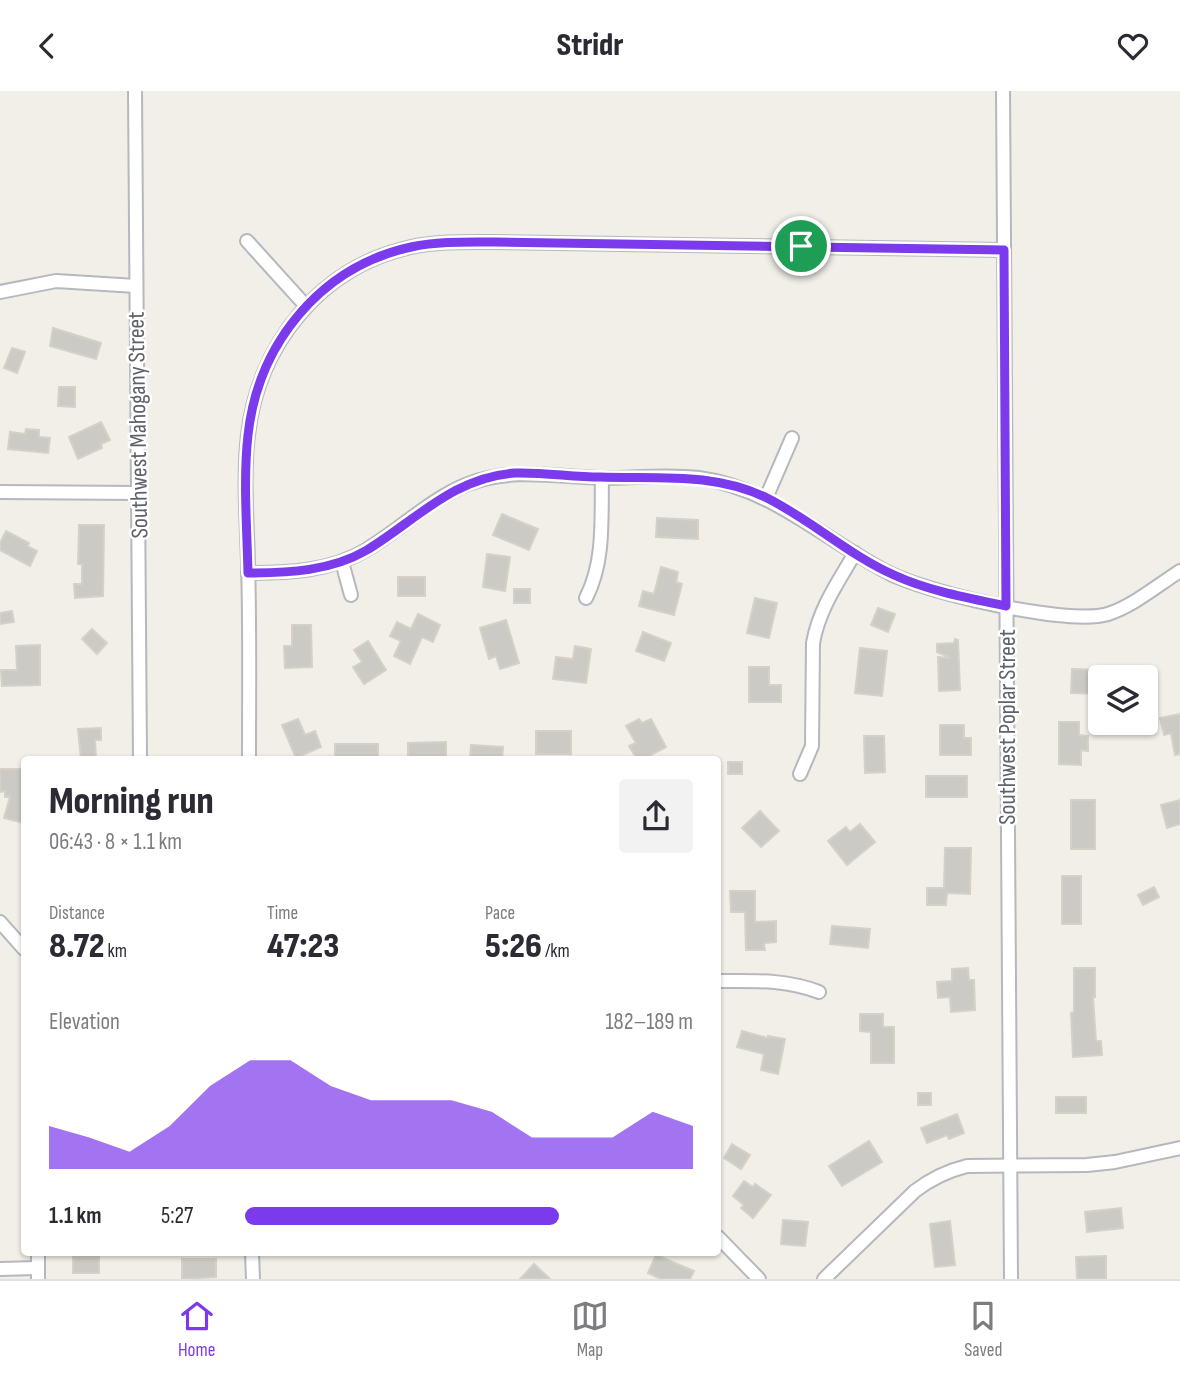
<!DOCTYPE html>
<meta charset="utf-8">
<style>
:root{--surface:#fff;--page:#f2f2f3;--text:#2b2b33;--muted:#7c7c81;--line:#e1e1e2;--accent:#7c3aed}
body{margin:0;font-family:"Sofia Sans Condensed",sans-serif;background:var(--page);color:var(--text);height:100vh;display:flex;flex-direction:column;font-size:26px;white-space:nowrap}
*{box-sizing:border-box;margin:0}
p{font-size:23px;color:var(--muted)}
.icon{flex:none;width:38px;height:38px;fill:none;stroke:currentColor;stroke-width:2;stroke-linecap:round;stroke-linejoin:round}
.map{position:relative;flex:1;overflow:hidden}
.drawer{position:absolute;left:21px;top:665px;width:700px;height:500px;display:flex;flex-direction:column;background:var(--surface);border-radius:7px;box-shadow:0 2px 5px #0004}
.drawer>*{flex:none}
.controls{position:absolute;left:1088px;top:574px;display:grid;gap:14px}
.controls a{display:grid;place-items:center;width:70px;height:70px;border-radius:7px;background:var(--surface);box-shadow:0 2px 5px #0004;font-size:35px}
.pin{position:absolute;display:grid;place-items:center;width:60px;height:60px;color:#fff;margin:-30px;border:4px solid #fff;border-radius:50%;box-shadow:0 2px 7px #0007}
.round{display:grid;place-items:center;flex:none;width:74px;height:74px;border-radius:7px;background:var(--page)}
.overview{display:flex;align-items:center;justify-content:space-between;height:119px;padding:0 28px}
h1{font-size:38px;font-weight:800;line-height:52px}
.figures{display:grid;grid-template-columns:repeat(3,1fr);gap:10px;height:119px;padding:7px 28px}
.figures div{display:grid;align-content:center}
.figures b{font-size:35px;font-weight:800}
.figures small{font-size:19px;font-weight:400}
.figures p{font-size:19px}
.chart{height:196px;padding:14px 28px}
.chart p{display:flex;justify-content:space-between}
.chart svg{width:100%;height:126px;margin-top:7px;fill:var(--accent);opacity:.7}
ul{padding:0 28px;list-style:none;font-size:23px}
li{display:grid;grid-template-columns:112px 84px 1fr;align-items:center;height:52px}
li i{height:18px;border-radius:9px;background:var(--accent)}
header{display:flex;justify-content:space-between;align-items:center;height:91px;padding:0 28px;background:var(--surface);font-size:32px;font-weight:800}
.tabs{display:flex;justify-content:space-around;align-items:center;height:98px;border-top:2px solid var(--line);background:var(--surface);font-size:19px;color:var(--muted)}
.tabs a{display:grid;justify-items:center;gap:4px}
.tabs .selected{color:var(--accent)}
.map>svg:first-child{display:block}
</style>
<header><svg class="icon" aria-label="back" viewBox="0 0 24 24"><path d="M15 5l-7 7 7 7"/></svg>Stridr<svg class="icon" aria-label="heart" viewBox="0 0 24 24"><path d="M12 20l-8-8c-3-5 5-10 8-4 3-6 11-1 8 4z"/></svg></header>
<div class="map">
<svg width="1180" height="1188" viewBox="0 0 1180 1188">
<rect width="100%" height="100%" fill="#f1efe8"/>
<!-- building -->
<g fill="#cccac5" stroke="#d6d1c6" stroke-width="2">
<polygon points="53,237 101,252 96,268 50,255"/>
<polygon points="12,257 25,261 17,282 4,277"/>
<polygon points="59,296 75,296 75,316 58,315"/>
<polygon points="101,331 110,349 101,353 102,357 78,368 69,346"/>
<polygon points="26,338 39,339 39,346 50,347 48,362 8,358 10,341 25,343"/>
<polygon points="502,423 538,438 529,459 493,444"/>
<polygon points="657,427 698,429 698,448 656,446"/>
<polygon points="79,434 104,434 103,505 75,507 74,493 82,493 82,473 78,473"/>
<polygon points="6,440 29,452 27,455 37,460 30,475 0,459 0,452"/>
<polygon points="487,463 510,466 505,500 483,496"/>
<polygon points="661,476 678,481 676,491 682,493 674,524 639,515 643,500 654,503"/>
<rect x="398" y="486" width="27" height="19"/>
<rect x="514" y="498" width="16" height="14"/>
<polygon points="755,507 777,512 769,547 747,542"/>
<polygon points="878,517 895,523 888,541 871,534"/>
<polygon points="12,520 14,531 0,533 0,522"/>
<polygon points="418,523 440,534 433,551 422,546 410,573 394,565 401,550 390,545 397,531 411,538"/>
<polygon points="506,529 519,572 500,578 496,565 489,568 480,537"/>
<polygon points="292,534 311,534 312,576 285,577 284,555 292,555"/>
<polygon points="92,538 107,552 97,563 82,548"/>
<polygon points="643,541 671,552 664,570 636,560"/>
<polygon points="955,548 958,549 960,599 939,600 938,566 951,567 937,561 937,553 954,552"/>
<polygon points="368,550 386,579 364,593 353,576 362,571 354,559"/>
<polygon points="40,554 40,594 2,595 1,579 17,579 16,555"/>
<polygon points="575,555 591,558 586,592 553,588 556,566 573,568"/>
<polygon points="860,557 887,560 882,605 855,602"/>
<polygon points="749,576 769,576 769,594 781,594 781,611 749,611"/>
<polygon points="1072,578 1101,579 1101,603 1071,602"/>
<polygon points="1180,623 1180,663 1175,664 1171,642 1164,644 1160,627"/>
<polygon points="298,628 305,644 315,640 321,656 296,667 282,634"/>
<polygon points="639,628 642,632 651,628 666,656 643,668 637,668 629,655 636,652 626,635"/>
<polygon points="1059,631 1079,631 1079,644 1088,645 1088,660 1081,659 1081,674 1059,673"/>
<polygon points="940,634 964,634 964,647 971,647 971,664 940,664"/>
<polygon points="101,637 101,649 95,649 96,668 81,668 78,638"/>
<rect x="536" y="640" width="35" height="23"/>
<polygon points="864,645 884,645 885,681 865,682"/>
<polygon points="446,651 446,668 408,668 408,652"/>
<rect x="335" y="653" width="43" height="15"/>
<polygon points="471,654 503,656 502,668 470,668"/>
<rect x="728" y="671" width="14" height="12"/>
<polygon points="0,678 24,678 24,732 4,727 10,706 5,706 5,700 0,701"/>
<rect x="926" y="685" width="41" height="21"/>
<rect x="1071" y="709" width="24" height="49"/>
<polygon points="1180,709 1180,733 1167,737 1161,714"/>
<polygon points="760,720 779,740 761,756 742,737"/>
<polygon points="860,733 875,751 847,774 828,750 846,736 850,741"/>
<polygon points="945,757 971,757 970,803 947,802 946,814 927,814 927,797 944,797"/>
<rect x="1062" y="785" width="19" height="48"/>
<polygon points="1154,796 1159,806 1143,814 1138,804"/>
<polygon points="730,800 755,800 755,831 776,830 776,851 764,852 765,859 746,859 745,821 731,821"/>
<polygon points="832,835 870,838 868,857 830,853"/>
<polygon points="968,877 969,889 974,889 975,919 951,921 950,906 938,907 937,891 952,890 952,878"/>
<polygon points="1074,877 1095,877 1095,906 1093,906 1096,950 1101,950 1102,964 1073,966 1071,922 1074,921"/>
<polygon points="860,923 883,923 883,936 894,936 894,972 871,972 871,941 860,940"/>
<polygon points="742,940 768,947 768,945 785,948 778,983 761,979 764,963 737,956"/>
<rect x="918" y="1002" width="13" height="12"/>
<rect x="1056" y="1006" width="30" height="16"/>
<polygon points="957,1023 964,1042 949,1048 947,1044 927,1052 921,1037"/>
<polygon points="869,1050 882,1071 842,1095 829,1075"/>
<polygon points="732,1053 750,1064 741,1078 724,1067"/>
<polygon points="744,1090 753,1096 755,1093 771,1104 753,1127 741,1117 744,1114 733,1105"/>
<polygon points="1121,1117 1123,1137 1087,1141 1085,1121"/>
<polygon points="783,1129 808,1131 805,1155 781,1153"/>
<polygon points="950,1130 955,1174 935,1176 930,1133"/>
<polygon points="656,1164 694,1180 690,1188 661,1188 648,1182"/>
<polygon points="1106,1165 1106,1188 1077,1188 1076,1166"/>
<rect x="73" y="1166" width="26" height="16"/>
<polygon points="182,1168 216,1168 216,1186 182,1188"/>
<polygon points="534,1173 550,1188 520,1188"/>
</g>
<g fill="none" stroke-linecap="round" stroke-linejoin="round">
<defs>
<g id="minor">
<polyline points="135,0 140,668"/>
<polyline points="1003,0 1011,1188"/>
<polyline points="247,150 305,214"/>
<polyline points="0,201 56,190 136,195"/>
<polyline points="0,401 138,402"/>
<polyline points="766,407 792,347"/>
<polyline points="342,471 351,504"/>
<path d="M248,482C289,482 331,480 366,459C401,438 430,408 468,393C512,376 558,386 604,387C635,387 668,383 699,387C773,397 827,451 891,483C930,502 1068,535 1108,523C1133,515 1158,494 1180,480"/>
<path d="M586,507C605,470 601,427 602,387"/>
<path d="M249,668C249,603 250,537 248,472C247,430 243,386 248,344C258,254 320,176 411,156C438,150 467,151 495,151L1004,159"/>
<path d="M800,683L812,655L813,552C819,518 838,491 855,462"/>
<polyline points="0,831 24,858"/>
<path d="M718,890C753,890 785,888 819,901"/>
<polyline points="718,1146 759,1188"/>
<polyline points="38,1162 38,1188"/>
<polyline points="252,1162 253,1188"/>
<polyline points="0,1178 38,1177"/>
<path d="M824,1188L915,1100C932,1087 947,1080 967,1075L1087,1074L1115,1071L1180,1057"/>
</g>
</defs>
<!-- minor casing -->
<use href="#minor" stroke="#b5b8bc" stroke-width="16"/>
<!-- minor -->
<use href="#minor" stroke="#fff" stroke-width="12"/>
</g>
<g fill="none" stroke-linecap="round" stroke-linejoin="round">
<defs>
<path id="route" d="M495,151L1004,159L1006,515C968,507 929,500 894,484C849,464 811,429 767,407C713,381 657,388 600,386C572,386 543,381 515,382C454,386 416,429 367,459C331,480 289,482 248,482C247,436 243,389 248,344C258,253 320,176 411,156C438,150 467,151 495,151Z"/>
</defs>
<!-- route casing -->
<use href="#route" stroke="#fff" stroke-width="14"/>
<!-- route -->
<use href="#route" stroke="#7c3aed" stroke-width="9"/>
</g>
<g text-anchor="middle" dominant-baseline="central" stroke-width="5" stroke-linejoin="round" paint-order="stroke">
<!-- street labels -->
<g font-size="24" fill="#5f6368" stroke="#fff">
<text transform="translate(138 334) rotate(-91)">Southwest Mahogany Street</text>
<text transform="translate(1007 636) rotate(-90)">Southwest Poplar Street</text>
</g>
</g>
</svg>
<div class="controls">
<a><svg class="icon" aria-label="layers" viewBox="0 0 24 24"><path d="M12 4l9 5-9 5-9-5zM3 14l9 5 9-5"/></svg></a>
</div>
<div class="pin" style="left:801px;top:155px;background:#1e9e55"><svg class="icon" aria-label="arrive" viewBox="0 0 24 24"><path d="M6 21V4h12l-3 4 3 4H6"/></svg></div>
<section class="drawer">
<div class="overview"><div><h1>Morning run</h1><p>06:43 · 8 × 1.1 km</p></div><a class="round"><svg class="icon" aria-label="share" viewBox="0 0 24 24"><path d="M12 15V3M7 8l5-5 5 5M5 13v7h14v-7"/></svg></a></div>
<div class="figures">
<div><p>Distance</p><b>8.72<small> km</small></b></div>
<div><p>Time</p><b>47:23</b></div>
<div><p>Pace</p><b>5:26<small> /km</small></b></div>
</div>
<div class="chart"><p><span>Elevation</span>182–189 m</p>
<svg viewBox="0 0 160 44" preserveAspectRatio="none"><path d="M0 44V29L10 33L20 38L30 29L40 15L50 6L60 6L70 15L80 20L90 20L100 20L110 24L120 33L130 33L140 33L150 24L160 29V44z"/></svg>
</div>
<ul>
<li><b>1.1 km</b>5:27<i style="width:70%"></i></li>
</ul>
</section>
</div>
<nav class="tabs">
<a class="selected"><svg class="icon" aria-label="home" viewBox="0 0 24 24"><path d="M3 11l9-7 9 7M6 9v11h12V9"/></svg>Home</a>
<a><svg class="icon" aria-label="map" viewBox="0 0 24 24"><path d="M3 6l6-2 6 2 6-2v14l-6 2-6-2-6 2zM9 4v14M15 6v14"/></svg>Map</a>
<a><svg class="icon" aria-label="saved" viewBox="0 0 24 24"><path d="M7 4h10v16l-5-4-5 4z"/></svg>Saved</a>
</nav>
